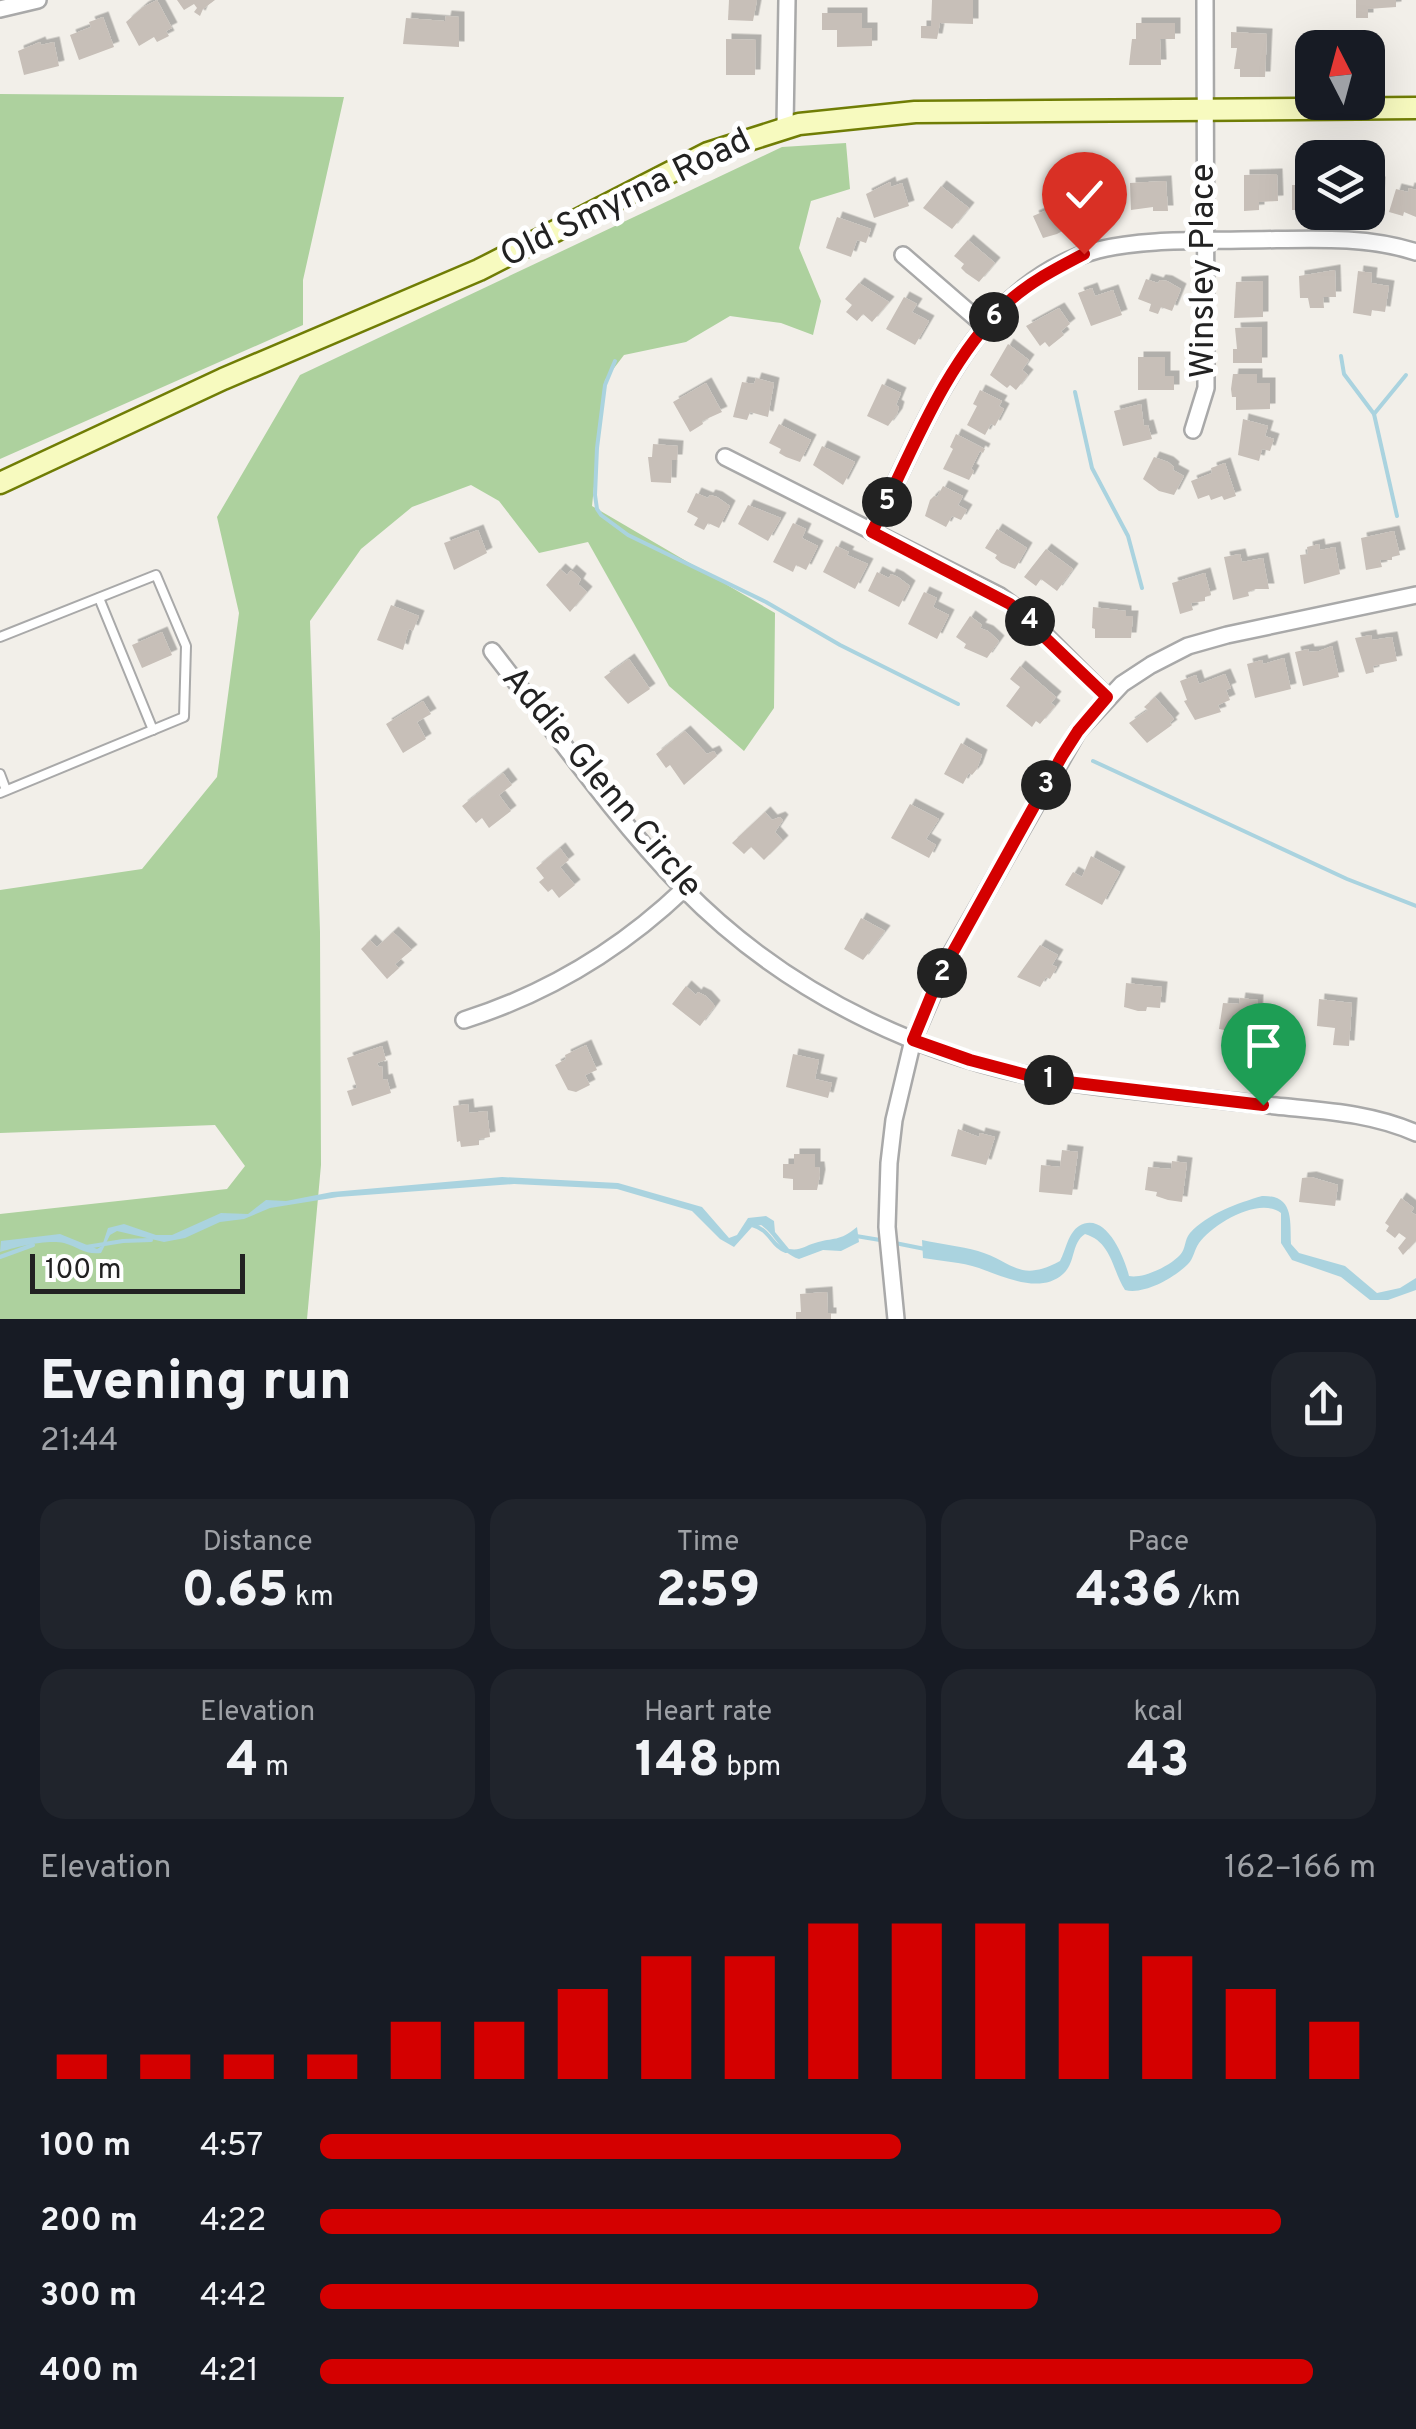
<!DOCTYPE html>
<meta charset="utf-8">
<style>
:root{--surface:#171b24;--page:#20242c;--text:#f1f3f6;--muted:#9ea1a6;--accent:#d40000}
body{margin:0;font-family:Overpass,sans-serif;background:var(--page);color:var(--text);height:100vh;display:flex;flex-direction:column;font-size:38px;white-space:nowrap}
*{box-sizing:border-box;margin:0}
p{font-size:32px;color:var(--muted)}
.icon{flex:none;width:55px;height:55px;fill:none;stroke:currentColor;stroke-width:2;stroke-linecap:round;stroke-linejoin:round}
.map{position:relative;height:1319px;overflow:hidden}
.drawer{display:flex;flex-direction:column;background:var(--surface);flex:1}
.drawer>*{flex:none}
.needle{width:65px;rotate:354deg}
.fabs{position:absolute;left:1295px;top:30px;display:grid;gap:20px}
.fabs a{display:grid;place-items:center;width:90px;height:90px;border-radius:20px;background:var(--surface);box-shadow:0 10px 40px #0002;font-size:50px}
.scale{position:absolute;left:30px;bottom:25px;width:215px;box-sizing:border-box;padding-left:10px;border:5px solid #222;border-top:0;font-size:28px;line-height:35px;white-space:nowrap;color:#222;-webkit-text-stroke:8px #fff;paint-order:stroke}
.pin{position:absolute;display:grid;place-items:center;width:85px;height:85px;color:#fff;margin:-102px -42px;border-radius:50% 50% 50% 0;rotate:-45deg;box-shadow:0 0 10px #0007}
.pin .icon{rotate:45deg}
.km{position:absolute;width:50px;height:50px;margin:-25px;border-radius:50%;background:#222;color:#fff;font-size:28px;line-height:50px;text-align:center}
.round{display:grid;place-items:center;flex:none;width:105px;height:105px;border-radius:30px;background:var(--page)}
.head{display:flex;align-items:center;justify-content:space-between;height:170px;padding:0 40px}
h1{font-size:55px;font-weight:800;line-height:75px}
.stats{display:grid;grid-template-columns:repeat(3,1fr);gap:15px;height:170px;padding:10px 40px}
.stats div{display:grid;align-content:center;border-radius:25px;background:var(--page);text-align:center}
.stats b{font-size:50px;font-weight:800}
.stats small{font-size:28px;font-weight:400}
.stats p{font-size:28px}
.chart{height:280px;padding:20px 40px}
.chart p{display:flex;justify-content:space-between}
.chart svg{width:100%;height:180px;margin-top:10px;stroke:var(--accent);stroke-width:6}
ul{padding:0 40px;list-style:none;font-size:32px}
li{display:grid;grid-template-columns:160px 120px 1fr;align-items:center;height:75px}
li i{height:25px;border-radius:12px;background:var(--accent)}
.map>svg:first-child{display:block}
</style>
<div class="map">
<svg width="1416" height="1319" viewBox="0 0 1416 1319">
<defs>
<filter id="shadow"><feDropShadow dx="5.5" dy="-5.5" stdDeviation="0" flood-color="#0004"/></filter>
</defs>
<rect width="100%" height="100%" fill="#f2efe9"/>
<!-- forest -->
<g fill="#add19e">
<polygon points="0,94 344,97 303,280 303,325 0,459"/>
<polygon points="846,143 850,189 811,201 799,248 821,301 813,335 781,323 730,316 686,342 624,355 605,380 592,506 775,613 774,708 744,751 669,686 588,542 539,553 499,501 471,485 412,507 361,549 310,621 320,932 321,1165 307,1319 0,1319 0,1214 227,1189 245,1166 215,1125 0,1133 0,890 142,869 217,777 239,613 217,517 300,375 782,147"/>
</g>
<!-- water -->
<g fill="#aad3df">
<path d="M502,1177L618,1183L702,1207L729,1238L737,1235L748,1218L766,1216L774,1221L775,1232L789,1249C801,1251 804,1246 815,1243C834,1237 839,1242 857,1227L859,1242L841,1251L823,1250L799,1259C779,1252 776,1235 761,1225L752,1227L734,1247L720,1239L692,1211L617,1189L514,1184L338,1197L270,1208L244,1219L220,1222L185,1238L164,1242L117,1231L110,1235L101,1253C85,1255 78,1247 64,1243C48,1239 15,1247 0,1252L1,1241L60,1234L97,1249L102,1246L108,1228L124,1224L156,1235H172L221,1213L248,1214L266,1200L286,1201L332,1192Z"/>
<path d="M1262,1196C1294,1195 1290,1220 1291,1244L1299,1253L1345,1266L1377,1293L1400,1288L1416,1278V1290L1388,1300H1370L1341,1277L1292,1260L1281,1243V1213C1259,1196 1213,1224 1199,1243C1194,1250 1194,1258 1188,1264C1174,1278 1144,1295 1125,1290C1112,1270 1112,1242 1085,1234C1071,1243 1076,1263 1063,1274C1040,1295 1002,1276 979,1268C961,1262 941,1261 923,1258L922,1240C941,1244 960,1246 978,1251C1014,1262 1019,1283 1060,1261C1066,1250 1068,1233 1079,1226C1106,1210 1125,1259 1129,1276C1143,1279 1170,1266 1180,1255C1186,1249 1184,1240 1190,1233C1207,1214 1238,1203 1262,1196Z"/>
</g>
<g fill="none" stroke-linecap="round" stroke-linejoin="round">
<!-- stream -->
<g stroke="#aad3df" stroke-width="4">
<polyline points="1341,356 1344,374 1374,414 1397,516"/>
<polyline points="615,361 605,385 597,448 595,495 597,509 601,515 628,535 766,602 840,645 958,704"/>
<polyline points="1075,392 1092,468 1128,536 1142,588"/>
<polyline points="1374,414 1406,375"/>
<polyline points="1093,761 1347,879 1416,906"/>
<path d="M752,1225C771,1230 771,1246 786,1251"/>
<polyline points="856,1236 886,1241"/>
<polyline points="895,1243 925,1249"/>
<polyline points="86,1247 123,1241 151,1240"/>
<polyline points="0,1257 33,1245"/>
</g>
</g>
<!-- building -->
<g fill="#c7bfb8" filter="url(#shadow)">
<polygon points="157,0 172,28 166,31 169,36 157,42 154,37 139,46 126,22 143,7"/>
<polygon points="177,0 215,0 203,9 200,16 194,12 197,8 194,4 184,10"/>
<polygon points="729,0 757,0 753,21 728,20"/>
<polygon points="932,0 973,0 973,24 940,23 937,39 921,38 921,26 931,26"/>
<polygon points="1356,0 1396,0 1396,7 1368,9 1368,18 1356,18"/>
<polygon points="822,13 862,13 862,28 872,28 872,46 837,47 837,30 822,30"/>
<polygon points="446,16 459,17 459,47 403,44 406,18 445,21"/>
<polygon points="103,17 114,47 79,60 70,35 91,27 89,22"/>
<polygon points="1136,23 1175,23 1175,39 1160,39 1161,65 1129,65 1132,39 1136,39"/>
<polygon points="1231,32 1267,34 1265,77 1240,77 1240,69 1234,69 1237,48 1231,48"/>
<polygon points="726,39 756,40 755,75 726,75"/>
<polygon points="40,42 41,45 54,42 59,66 24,75 18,51"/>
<polygon points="1277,174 1278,201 1259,202 1259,210 1244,211 1244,175"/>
<polygon points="1110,179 1118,215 1105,218 1103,209 1084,214 1077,188"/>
<polygon points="1166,181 1168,211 1153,211 1153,207 1131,210 1130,183"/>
<polygon points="1368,181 1380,182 1378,209 1368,208"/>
<polygon points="890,182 891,187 902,183 909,206 874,218 866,194"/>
<polygon points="1292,185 1312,185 1312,206 1306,206 1306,210 1292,210"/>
<polygon points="941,186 969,208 952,229 923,208"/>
<polygon points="1409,188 1416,190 1416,217 1404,212 1403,216 1389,212 1396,189 1408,192"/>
<polygon points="1066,202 1074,222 1063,227 1064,230 1057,234 1043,238 1033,216"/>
<polygon points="837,217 871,229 866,243 857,240 851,257 826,248"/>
<polygon points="968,240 995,263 979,282 966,273 961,268 964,264 954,256"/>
<polygon points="1335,270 1336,297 1323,297 1324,308 1310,308 1308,298 1300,298 1299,276"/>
<polygon points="1358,271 1372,273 1371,283 1389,286 1385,312 1372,310 1371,316 1353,313"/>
<polygon points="1146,279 1158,283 1160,280 1167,281 1181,289 1172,311 1161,307 1158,314 1149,311 1151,304 1138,299"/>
<polygon points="1263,281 1263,317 1234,318 1236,282"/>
<polygon points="859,283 889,302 872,322 863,314 857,321 846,312 852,305 845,299"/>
<polygon points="1092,288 1095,296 1113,290 1122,315 1091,326 1078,293"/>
<polygon points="904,297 917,304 912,312 929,321 915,345 886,329"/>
<polygon points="1059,308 1070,324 1061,331 1064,335 1049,347 1045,342 1040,346 1026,326"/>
<polygon points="1262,327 1262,363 1233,363 1233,349 1237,349 1235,328"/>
<polygon points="1008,344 1029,360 1022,370 1028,375 1016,390 1010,385 1007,388 990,375"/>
<polygon points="1138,357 1165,357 1165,376 1174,376 1174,390 1138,390"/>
<polygon points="1233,374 1257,374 1257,383 1270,383 1270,409 1236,410 1236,397 1232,397 1231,389"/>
<polygon points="756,378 774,383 768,417 750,412 747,420 733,417 742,382 754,384"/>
<polygon points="706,383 722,412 702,421 703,424 690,432 673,402"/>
<polygon points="882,384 901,393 896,405 899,407 897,414 888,426 867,416"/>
<polygon points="980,390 1002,401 999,406 1004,409 995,426 991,424 985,435 967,425 977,406 973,404"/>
<polygon points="1141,404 1144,426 1148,425 1152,439 1123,446 1114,411"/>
<polygon points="1243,419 1268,426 1265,436 1274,439 1270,451 1262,449 1259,461 1238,455"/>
<polygon points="779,424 811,440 800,462 786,457 779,453 781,449 769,443"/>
<polygon points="956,434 985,449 983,453 980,451 971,469 974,471 969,480 943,469 953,449 950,447"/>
<polygon points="653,444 678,446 677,460 672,460 671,483 651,482 648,457 652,457"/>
<polygon points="822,446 855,462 843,485 813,465"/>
<polygon points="1154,457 1168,462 1174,467 1173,470 1184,476 1174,495 1159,491 1143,479"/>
<polygon points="1225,463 1236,496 1224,500 1222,496 1211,500 1209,495 1198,499 1191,481 1212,473 1211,468"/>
<polygon points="943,486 963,496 958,505 967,510 961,520 952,516 946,527 925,516 930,500 934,496 937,497"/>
<polygon points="696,493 708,498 710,495 717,497 730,506 719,528 708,523 704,530 694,525 698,518 687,512"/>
<polygon points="748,505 781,518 768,541 738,524"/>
<polygon points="793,523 806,529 802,538 818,546 806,570 796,565 793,572 773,562"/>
<polygon points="997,529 1027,548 1015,569 1001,563 995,558 997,555 985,548"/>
<polygon points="478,530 487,553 454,570 444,543"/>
<polygon points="1394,531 1400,555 1392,557 1392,560 1380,560 1382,567 1366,570 1361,538"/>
<polygon points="1319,544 1320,550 1335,547 1340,574 1304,584 1300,555 1308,554 1307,547"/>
<polygon points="836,546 849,552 847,555 868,564 855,589 823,572"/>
<polygon points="1046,549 1073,569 1057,591 1041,579 1036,586 1024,577"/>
<polygon points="1240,554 1242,562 1263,558 1269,589 1256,589 1248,592 1249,596 1233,600 1224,557"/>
<polygon points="560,569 567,575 571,570 581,579 578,584 587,592 570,612 546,585"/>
<polygon points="877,572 889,578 891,574 898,577 910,586 899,607 868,591"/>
<polygon points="1205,573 1211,595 1205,597 1205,601 1191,603 1193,610 1180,614 1172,583"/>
<polygon points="924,592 937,598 933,607 949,615 937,639 908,624"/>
<polygon points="391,605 419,616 413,631 409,629 403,650 377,640"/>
<polygon points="1093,607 1126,611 1126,616 1133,616 1131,638 1095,638 1095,629 1092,628"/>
<polygon points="970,616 982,625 980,628 988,631 999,641 987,658 964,648 966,644 956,637"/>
<polygon points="162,632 172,655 142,668 132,645"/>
<polygon points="1371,635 1372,640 1392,637 1397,661 1373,666 1374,672 1366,674 1355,638"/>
<polygon points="1332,646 1339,677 1303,686 1295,652 1308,649 1309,652 1319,651"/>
<polygon points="1284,658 1291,689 1255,698 1247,664 1262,660 1263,664"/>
<polygon points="629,659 650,689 628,704 604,677"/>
<polygon points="1020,666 1056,697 1051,703 1055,706 1040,724 1036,721 1032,727 1006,706 1020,687 1010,679"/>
<polygon points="1225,674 1231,688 1226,690 1230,700 1218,705 1221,712 1195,720 1184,701 1187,700 1180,681 1196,675 1199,684"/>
<polygon points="1155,697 1174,719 1170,723 1172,725 1147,743 1129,723 1148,710 1144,707"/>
<polygon points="423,701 431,714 417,722 426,739 403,753 386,724"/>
<polygon points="685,731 707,754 714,751 717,756 684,785 670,765 666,768 656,754"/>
<polygon points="961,743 982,755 977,769 972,775 969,773 963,784 944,774"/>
<polygon points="503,773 512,785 499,795 511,811 489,828 482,818 476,823 462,806"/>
<polygon points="910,804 939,819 926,839 936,845 929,858 891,838"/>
<polygon points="765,812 772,820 780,817 783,820 775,832 783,841 764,860 751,847 744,854 732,843"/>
<polygon points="560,848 569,860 560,867 575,885 559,898 552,889 548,892 539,882 544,878 536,868"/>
<polygon points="1091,856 1120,872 1102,905 1065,885 1073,872 1082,877"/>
<polygon points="861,918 885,931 863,960 844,949"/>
<polygon points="393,932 412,950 395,964 399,968 387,979 361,949 370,940 377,947"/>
<polygon points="1040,945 1058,955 1052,965 1057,967 1050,979 1046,977 1040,987 1017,977"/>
<polygon points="1126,983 1162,987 1160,1008 1147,1007 1146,1011 1138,1011 1124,1007"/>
<polygon points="686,986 696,995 698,992 706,996 715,1006 700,1026 672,1004"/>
<polygon points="1240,998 1258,1000 1256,1036 1219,1029 1223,1003 1239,1004"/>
<polygon points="1319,999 1352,1003 1349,1046 1333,1045 1335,1028 1317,1026"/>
<polygon points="586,1045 597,1070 585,1075 590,1085 576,1092 568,1090 555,1065 566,1059 565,1055"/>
<polygon points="382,1046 386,1060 377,1063 379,1067 382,1066 383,1080 387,1079 391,1093 352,1106 347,1091 357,1088 347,1058"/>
<polygon points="793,1054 819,1060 815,1079 832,1083 828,1098 786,1087"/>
<polygon points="468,1104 469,1113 487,1111 490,1137 479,1139 479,1145 461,1147 460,1141 457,1142 453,1106"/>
<polygon points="958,1129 979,1137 980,1133 995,1137 986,1165 951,1156"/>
<polygon points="1062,1150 1078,1152 1072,1195 1039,1192 1041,1165 1060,1167"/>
<polygon points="794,1154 815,1154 815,1167 819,1167 820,1175 817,1190 793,1190 793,1179 783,1178 783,1164 794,1164"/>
<polygon points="1172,1161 1187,1163 1182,1202 1168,1200 1156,1196 1157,1192 1145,1190 1148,1167 1171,1169"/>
<polygon points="1311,1177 1338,1185 1335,1206 1299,1202 1302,1178"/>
<polygon points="1401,1198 1414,1208 1411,1212 1416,1215 1416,1241 1403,1255 1398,1248 1406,1238 1399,1233 1395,1238 1386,1231 1389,1226 1385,1223"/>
<polygon points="827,1292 828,1313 831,1313 831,1319 796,1319 796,1312 801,1312 800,1294"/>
</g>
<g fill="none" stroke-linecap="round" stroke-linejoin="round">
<defs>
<g id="lane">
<polyline points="99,598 153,730"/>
<polyline points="0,637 156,575 186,646 184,717 0,793"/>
<polyline points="0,774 6,790"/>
</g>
<g id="street">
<polyline points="0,9 38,0"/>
<polyline points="785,127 787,0"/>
<polyline points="903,255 986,327"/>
<polyline points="1193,430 1206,388 1205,0"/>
<polyline points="725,457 1000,596 1023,613 1107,697"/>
<path d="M872,532C924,429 972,283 1098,250C1143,239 1196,241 1242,240C1299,240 1361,234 1416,252"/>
<path d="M492,651C554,730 612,815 682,887C789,997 937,1067 1088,1085C1151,1093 1213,1099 1276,1106C1324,1111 1372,1113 1416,1133"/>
<path d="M464,1020C546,994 621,949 684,889"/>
<polyline points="896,1319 887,1227 889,1163 894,1120 913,1040 947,961 1078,731 1122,684 1151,665 1188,646 1227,635 1416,595"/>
</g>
<polyline id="secondary" points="0,483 223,379 479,270 708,153 799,124 915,112 1416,108"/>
</defs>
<!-- lane casing -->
<use href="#lane" stroke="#a9a9a9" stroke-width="12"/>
<!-- street casing -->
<use href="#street" stroke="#a9a9a9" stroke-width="20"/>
<!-- secondary casing -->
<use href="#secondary" stroke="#707d05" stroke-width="25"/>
<!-- lane -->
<use href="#lane" stroke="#fff" stroke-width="8"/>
<!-- street -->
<use href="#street" stroke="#fff" stroke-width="15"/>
<!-- secondary -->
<use href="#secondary" stroke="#f7fabf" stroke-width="20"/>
</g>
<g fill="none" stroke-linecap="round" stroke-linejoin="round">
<defs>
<path id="route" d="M1084,254C1057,268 1028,283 1006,304C943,365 911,455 872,532L1010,604L1107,697L1078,731L1062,756L938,979L913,1040L970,1060L1042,1079L1263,1105"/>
</defs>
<!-- route casing -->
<use href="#route" stroke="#fff" stroke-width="20"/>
<!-- route -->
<use href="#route" stroke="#d40000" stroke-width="12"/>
</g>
<g text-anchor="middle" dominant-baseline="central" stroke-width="10" stroke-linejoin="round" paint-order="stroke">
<!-- street labels -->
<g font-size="35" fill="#222" stroke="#fff">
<text transform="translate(626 199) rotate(-26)">Old Smyrna Road</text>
<text transform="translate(1204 271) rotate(-90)">Winsley Place</text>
<text transform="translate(601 783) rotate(50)">Addie Glenn Circle</text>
</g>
</g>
</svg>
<div class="fabs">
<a><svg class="needle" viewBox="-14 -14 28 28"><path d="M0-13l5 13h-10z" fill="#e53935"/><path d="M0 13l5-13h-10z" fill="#9ea1a6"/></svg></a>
<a><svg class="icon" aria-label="layers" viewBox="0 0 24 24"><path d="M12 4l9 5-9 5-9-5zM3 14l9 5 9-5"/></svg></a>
</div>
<div class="scale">100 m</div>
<div class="pin" style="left:1263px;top:1105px;background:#1e9e55"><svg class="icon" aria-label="arrive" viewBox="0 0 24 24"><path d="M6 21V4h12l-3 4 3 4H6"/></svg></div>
<div class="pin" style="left:1084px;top:254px;background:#d93025"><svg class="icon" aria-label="check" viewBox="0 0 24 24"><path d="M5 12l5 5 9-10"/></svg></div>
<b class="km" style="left:1049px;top:1080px">1</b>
<b class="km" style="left:942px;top:973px">2</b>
<b class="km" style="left:1046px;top:785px">3</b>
<b class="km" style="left:1030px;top:621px">4</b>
<b class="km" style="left:887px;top:502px">5</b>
<b class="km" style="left:994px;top:317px">6</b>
</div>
<section class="drawer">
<div class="head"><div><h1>Evening run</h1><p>21:44</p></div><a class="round"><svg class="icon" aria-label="share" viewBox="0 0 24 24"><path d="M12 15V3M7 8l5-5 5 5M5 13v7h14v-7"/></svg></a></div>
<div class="stats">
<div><p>Distance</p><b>0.65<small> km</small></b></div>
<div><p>Time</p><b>2:59</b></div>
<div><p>Pace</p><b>4:36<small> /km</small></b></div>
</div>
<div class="stats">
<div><p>Elevation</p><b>4<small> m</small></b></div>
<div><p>Heart rate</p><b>148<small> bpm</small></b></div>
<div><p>kcal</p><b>43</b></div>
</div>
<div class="chart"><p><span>Elevation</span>162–166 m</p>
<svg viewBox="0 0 160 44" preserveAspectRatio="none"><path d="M5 44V38M15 44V38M25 44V38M35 44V38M45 44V30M55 44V30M65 44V22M75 44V14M85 44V14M95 44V6M105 44V6M115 44V6M125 44V6M135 44V14M145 44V22M155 44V30"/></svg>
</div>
<ul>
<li><b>100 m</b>4:57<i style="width:55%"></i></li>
<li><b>200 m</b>4:22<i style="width:91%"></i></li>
<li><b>300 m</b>4:42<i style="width:68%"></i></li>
<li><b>400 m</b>4:21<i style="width:94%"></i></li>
</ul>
</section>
